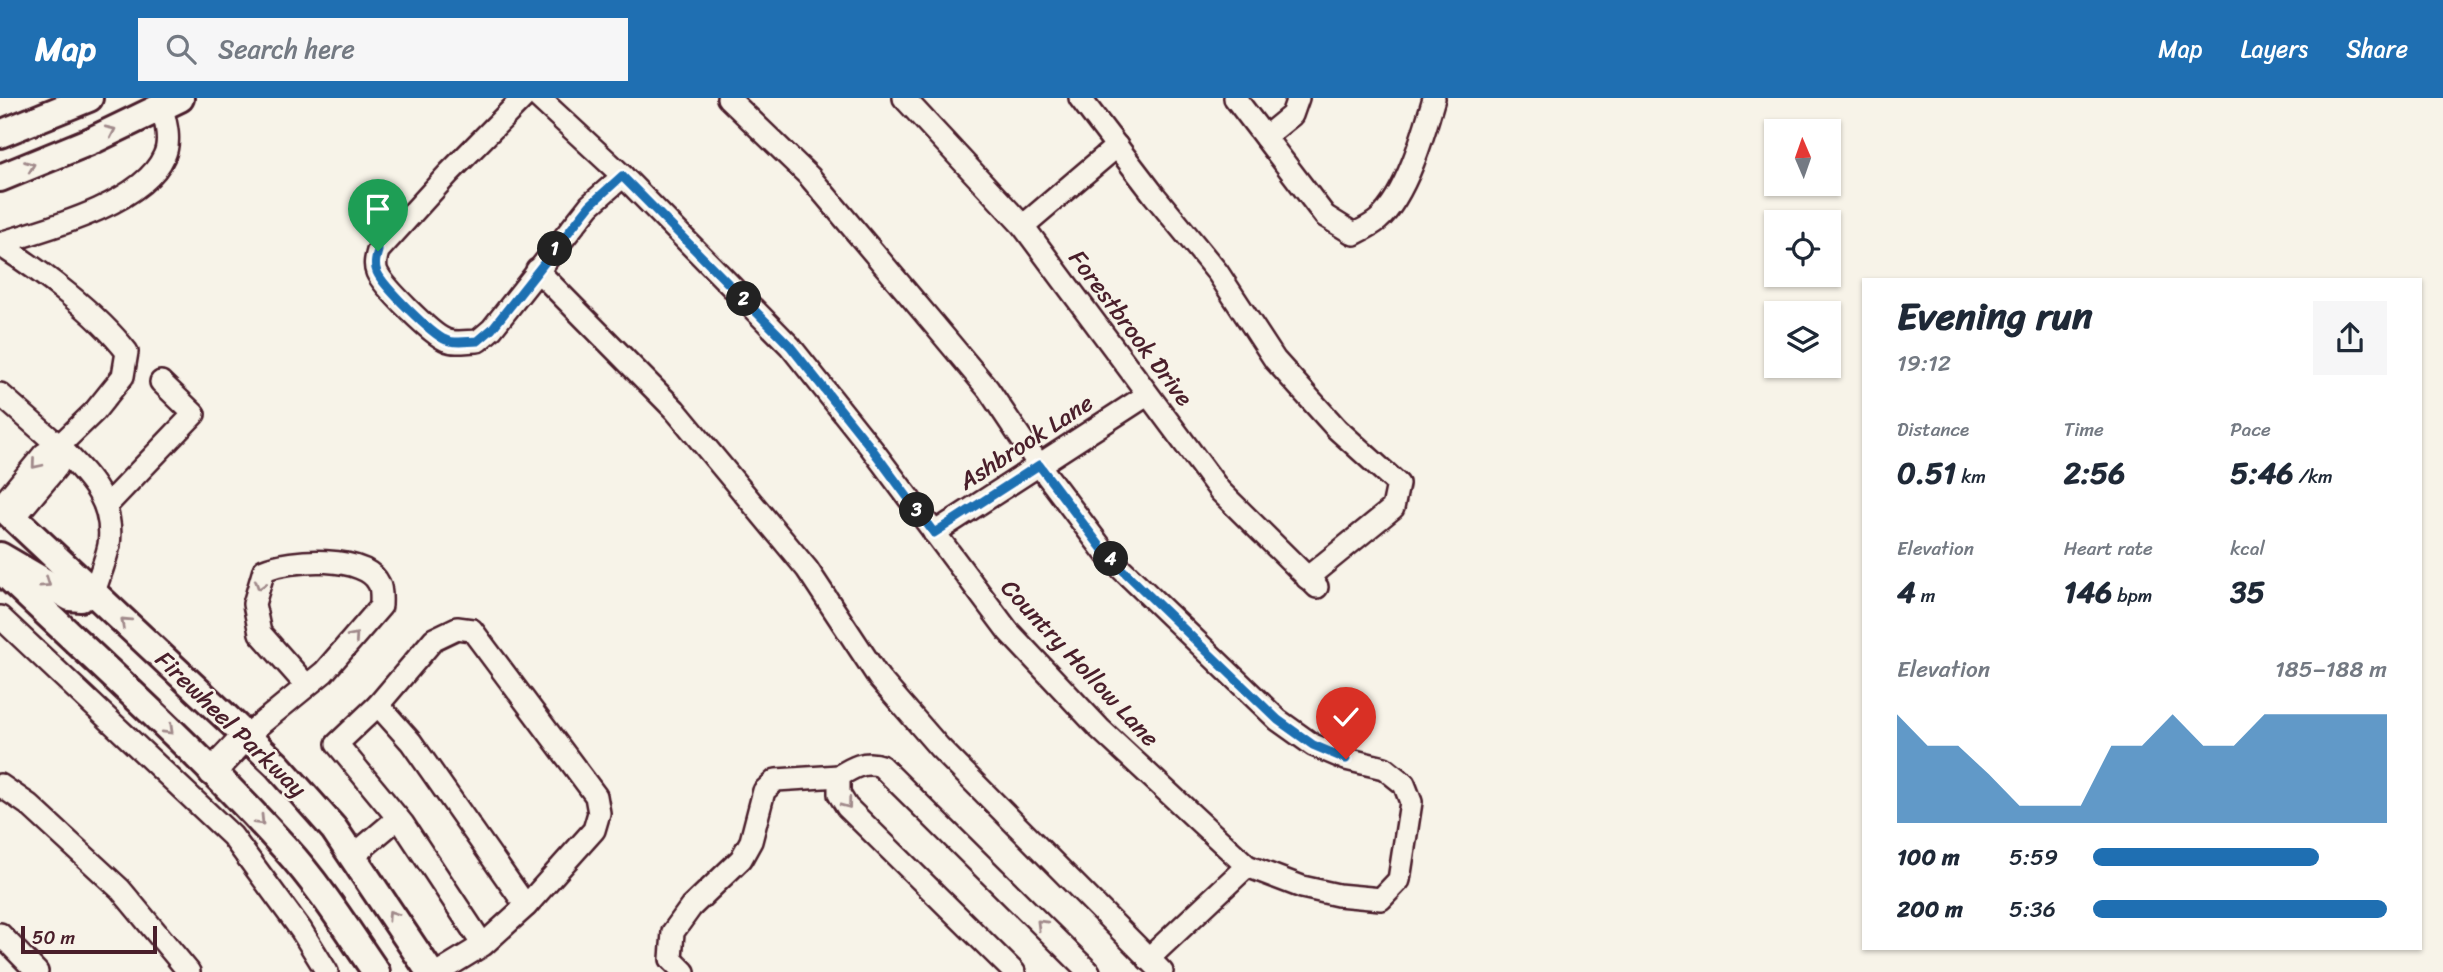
<!DOCTYPE html>
<meta charset="utf-8">
<style>
:root{--surface:#fff;--page:#f6f6f7;--text:#1f2937;--muted:#747a83;--accent:#1f6fb2}
body{margin:0;font-family:Sriracha,sans-serif;background:var(--page);color:var(--text);height:100vh;display:flex;flex-direction:column;font-size:26px;white-space:nowrap}
*{box-sizing:border-box;margin:0}
p{font-size:23px;color:var(--muted)}
.icon{flex:none;width:38px;height:38px;fill:none;stroke:currentColor;stroke-width:2;stroke-linecap:round;stroke-linejoin:round}
.map{position:relative;flex:1;overflow:hidden}
.side{position:absolute;left:1862px;top:180px;width:560px;height:672px;display:flex;flex-direction:column;background:var(--surface);border-radius:0px;box-shadow:0 2px 5px #0004}
.side>*{flex:none}
.needle{width:46px;rotate:358deg}
.controls{position:absolute;left:1764px;top:21px;display:grid;gap:14px}
.controls a{display:grid;place-items:center;width:77px;height:77px;border-radius:0px;background:var(--surface);box-shadow:0 2px 5px #0004;font-size:35px}
.scale{position:absolute;left:21px;bottom:18px;width:136px;box-sizing:border-box;padding-left:7px;border:4px solid #4a1f2b;border-top:0;font-size:19px;line-height:24px;white-space:nowrap;color:#4a1f2b;-webkit-text-stroke:5px #f7f3e8;paint-order:stroke}
.pin{position:absolute;display:grid;place-items:center;width:60px;height:60px;color:#fff;margin:-72px -30px;border-radius:50% 50% 50% 0;rotate:-45deg;box-shadow:0 0 7px #0007}
.pin .icon{rotate:45deg}
.km{position:absolute;width:35px;height:35px;margin:-18px;border-radius:50%;background:#222;color:#fff;font-size:19px;line-height:35px;text-align:center}
.round{display:grid;place-items:center;flex:none;width:74px;height:74px;border-radius:0px;background:var(--page)}
.headline{display:flex;align-items:center;justify-content:space-between;height:119px;padding:0 35px}
h1{font-size:38px;font-weight:800;line-height:52px}
.figures{display:grid;grid-template-columns:repeat(3,1fr);gap:10px;height:119px;padding:7px 35px}
.figures div{display:grid;align-content:center}
.figures b{font-size:30px;font-weight:800}
.figures small{font-size:19px;font-weight:400}
.figures p{font-size:19px}
.chart{height:196px;padding:14px 35px}
.chart p{display:flex;justify-content:space-between}
.chart svg{width:100%;height:126px;margin-top:7px;fill:var(--accent);opacity:.7}
ul{padding:0 35px;list-style:none;font-size:23px}
li{display:grid;grid-template-columns:112px 84px 1fr;align-items:center;height:52px}
li i{height:18px;border-radius:9px;background:var(--accent)}
header{display:flex;align-items:center;gap:42px;box-sizing:border-box;height:98px;padding:0 35px;background:var(--accent);color:#fff}
header strong{font-size:33px}
nav{display:flex;gap:38px;margin-inline-start:auto;font-size:24px}
.search{width:490px;height:63px;background:var(--page);display:flex;align-items:center;gap:18px;box-sizing:border-box;padding:0 24px;border-radius:0px;color:var(--muted);font-size:26px}
.map>svg:first-child{display:block}
</style>
<header>
<strong>Map</strong>
<div class="search"><svg class="icon" aria-label="search" viewBox="0 0 24 24"><circle cx="10" cy="10" r="6"/><path d="M15 15l6 6"/></svg>Search here</div>
<nav><a>Map</a><a>Layers</a><a>Share</a></nav>
</header>
<div class="map">
<svg width="2443" height="874" viewBox="0 0 2443 874">
<rect width="100%" height="100%" fill="#f7f3e8"/>
<filter id="ink" filterUnits="userSpaceOnUse"><feTurbulence type="fractalNoise" baseFrequency=".0143" numOctaves="2"/><feDisplacementMap in="SourceGraphic" scale="14" xChannelSelector="R" yChannelSelector="G"/><feConvolveMatrix kernelMatrix="1 2 1 2 8 2 1 2 1" color-interpolation-filters="sRGB"/></filter>
<g filter="url(#ink)">
<g fill="none" stroke-linecap="round" stroke-linejoin="round">
<defs>
<g id="minor">
<path d="M523,0L449,75L378,153C376,160 374,167 377,174C383,188 432,237 446,242C455,246 468,243 478,243L492,231L590,107L623,78"/>
<polyline points="539,0 623,78 790,248 872,351 1008,533 1100,631 1247,768 1302,789 1338,797 1381,801 1399,782 1411,704 1404,686 1384,670 1346,661 1313,647 1278,622 1106,456 1039,367 988,291 932,224 809,78 728,0"/>
<polyline points="904,0 1023,128 1220,393 1317,489"/>
<polyline points="1080,0 1154,97 1218,175 1275,262 1337,331 1398,386 1393,410 1307,480"/>
<path d="M1235,0L1325,118L1354,136C1362,132 1371,128 1378,122C1406,98 1424,35 1434,0"/>
<polyline points="1265,39 1292,17 1298,0"/>
<polyline points="1023,128 1117,48"/>
<path d="M0,145C47,131 143,106 164,58C171,44 166,25 162,10"/>
<path d="M0,147C42,174 97,215 127,254L123,278L95,313L59,348L0,296"/>
<polyline points="537,172 675,312 807,471 879,580 939,649 1162,874"/>
<path d="M59,348C87,377 115,402 109,447C106,462 99,479 94,494"/>
<polyline points="1,408 44,356 59,348 57,369 14,420"/>
<polyline points="106,408 194,316 161,284"/>
<polyline points="934,435 1147,297"/>
<polyline points="0,519 232,738 301,832 327,874"/>
<polyline points="378,607 434,541 457,530 472,532 596,698 599,715 594,732 526,808"/>
<path d="M247,637L324,574L381,508C381,502 382,492 379,486C366,456 289,461 264,472L254,506L260,535L307,588"/>
<polyline points="0,687 29,707 120,791 189,874"/>
<polyline points="353,758 398,720"/>
<polyline points="0,836 37,874"/>
<polyline points="1148,861 1247,768"/>
<polyline points="439,874 483,847 526,808 411,644 378,607 337,646 403,726 483,847"/>
<polyline points="684,874 671,861 673,834 691,809 741,761 751,743 764,693 776,682 839,678"/>
<path d="M1014,874L847,709L839,696V678C852,670 865,662 881,668L1089,874"/>
</g>
<g id="major">
<polyline points="0,36 89,0"/>
<polyline points="0,80 93,42 180,0"/>
<polyline points="0,407 277,667 334,731 430,874"/>
<polyline points="0,458 70,499 81,500 94,494"/>
<path d="M0,471C96,563 196,651 285,750C319,787 347,832 376,874"/>
<polyline points="212,674 247,637"/>
</g>
</defs>
<!-- minor casing -->
<use href="#minor" stroke="#4a1f2b" stroke-width="26"/>
<!-- major casing -->
<use href="#major" stroke="#4a1f2b" stroke-width="32"/>
<!-- minor -->
<use href="#minor" stroke="#f7f3e8" stroke-width="21"/>
<!-- major -->
<use href="#major" stroke="#f7f3e8" stroke-width="26"/>
</g>
<!-- one-way arrows -->
<defs><path id="oneway-chevron" d="M-2-3.5L2.5 0L-2 3.5" fill="none" stroke-width="1.6" stroke-linecap="round" stroke-linejoin="round" transform="scale(1.75)"/></defs>
<g stroke="#a0898a">
<use href="#oneway-chevron" transform="translate(111 33) rotate(-25)"/>
<use href="#oneway-chevron" transform="translate(30 68) rotate(-22)"/>
<use href="#oneway-chevron" transform="translate(36 366) rotate(130)"/>
<use href="#oneway-chevron" transform="translate(46 485) rotate(34)"/>
<use href="#oneway-chevron" transform="translate(260 487) rotate(107)"/>
<use href="#oneway-chevron" transform="translate(125 524) rotate(-137)"/>
<use href="#oneway-chevron" transform="translate(354 539) rotate(-49)"/>
<use href="#oneway-chevron" transform="translate(169 632) rotate(44)"/>
<use href="#oneway-chevron" transform="translate(847 706) rotate(53)"/>
<use href="#oneway-chevron" transform="translate(260 723) rotate(46)"/>
<use href="#oneway-chevron" transform="translate(392 817) rotate(-124)"/>
<use href="#oneway-chevron" transform="translate(1041 826) rotate(-135)"/>
</g>
</g>
<g fill="none" stroke-linecap="round" stroke-linejoin="round" filter="url(#ink)">
<defs>
<path id="route" d="M378,153C376,160 374,167 377,174C383,188 432,237 446,242C455,246 468,243 478,243L492,231L590,107L622,78L790,248L872,351L934,435L1039,367L1106,456L1278,622L1313,647L1346,661"/>
</defs>
<!-- route casing -->
<use href="#route" stroke="#fff" stroke-width="14"/>
<!-- route -->
<use href="#route" stroke="#1f6fb2" stroke-width="9"/>
</g>
<g text-anchor="middle" dominant-baseline="central" stroke-width="5" stroke-linejoin="round" paint-order="stroke">
<!-- street labels -->
<g font-size="24" fill="#4a1f2b" stroke="#f7f3e8">
<text transform="translate(1131 230) rotate(53)">Forestbrook Drive</text>
<text transform="translate(1026 344) rotate(-33)">Ashbrook Lane</text>
<text transform="translate(1080 565) rotate(47)">Country Hollow Lane</text>
<text transform="translate(231 626) rotate(44)">Firewheel Parkway</text>
</g>
</g>
</svg>
<div class="controls">
<a><svg class="needle" viewBox="-14 -14 28 28"><path d="M0-13l5 13h-10z" fill="#e53935"/><path d="M0 13l5-13h-10z" fill="#747a83"/></svg></a>
<a><svg class="icon" aria-label="locate" viewBox="0 0 24 24"><circle cx="12" cy="12" r="6"/><path d="M12 2v4M12 18v4M2 12h4M18 12h4"/></svg></a>
<a><svg class="icon" aria-label="layers" viewBox="0 0 24 24"><path d="M12 4l9 5-9 5-9-5zM3 14l9 5 9-5"/></svg></a>
</div>
<div class="scale">50 m</div>
<div class="pin" style="left:378px;top:153px;background:#1e9e55"><svg class="icon" aria-label="arrive" viewBox="0 0 24 24"><path d="M6 21V4h12l-3 4 3 4H6"/></svg></div>
<div class="pin" style="left:1346px;top:661px;background:#d93025"><svg class="icon" aria-label="check" viewBox="0 0 24 24"><path d="M5 12l5 5 9-10"/></svg></div>
<b class="km" style="left:555px;top:151px">1</b>
<b class="km" style="left:744px;top:201px">2</b>
<b class="km" style="left:917px;top:412px">3</b>
<b class="km" style="left:1111px;top:461px">4</b>
<section class="side">
<div class="headline"><div><h1>Evening run</h1><p>19:12</p></div><a class="round"><svg class="icon" aria-label="share" viewBox="0 0 24 24"><path d="M12 15V3M7 8l5-5 5 5M5 13v7h14v-7"/></svg></a></div>
<div class="figures">
<div><p>Distance</p><b>0.51<small> km</small></b></div>
<div><p>Time</p><b>2:56</b></div>
<div><p>Pace</p><b>5:46<small> /km</small></b></div>
</div>
<div class="figures">
<div><p>Elevation</p><b>4<small> m</small></b></div>
<div><p>Heart rate</p><b>146<small> bpm</small></b></div>
<div><p>kcal</p><b>35</b></div>
</div>
<div class="chart"><p><span>Elevation</span>185–188 m</p>
<svg viewBox="0 0 160 44" preserveAspectRatio="none"><path d="M0 44V6L10 17L20 17L30 27L40 38L50 38L60 38L70 17L80 17L90 6L100 17L110 17L120 6L130 6L140 6L150 6L160 6V44z"/></svg>
</div>
<ul>
<li><b>100 m</b>5:59<i style="width:77%"></i></li>
<li><b>200 m</b>5:36<i style="width:100%"></i></li>
</ul>
</section>
</div>
